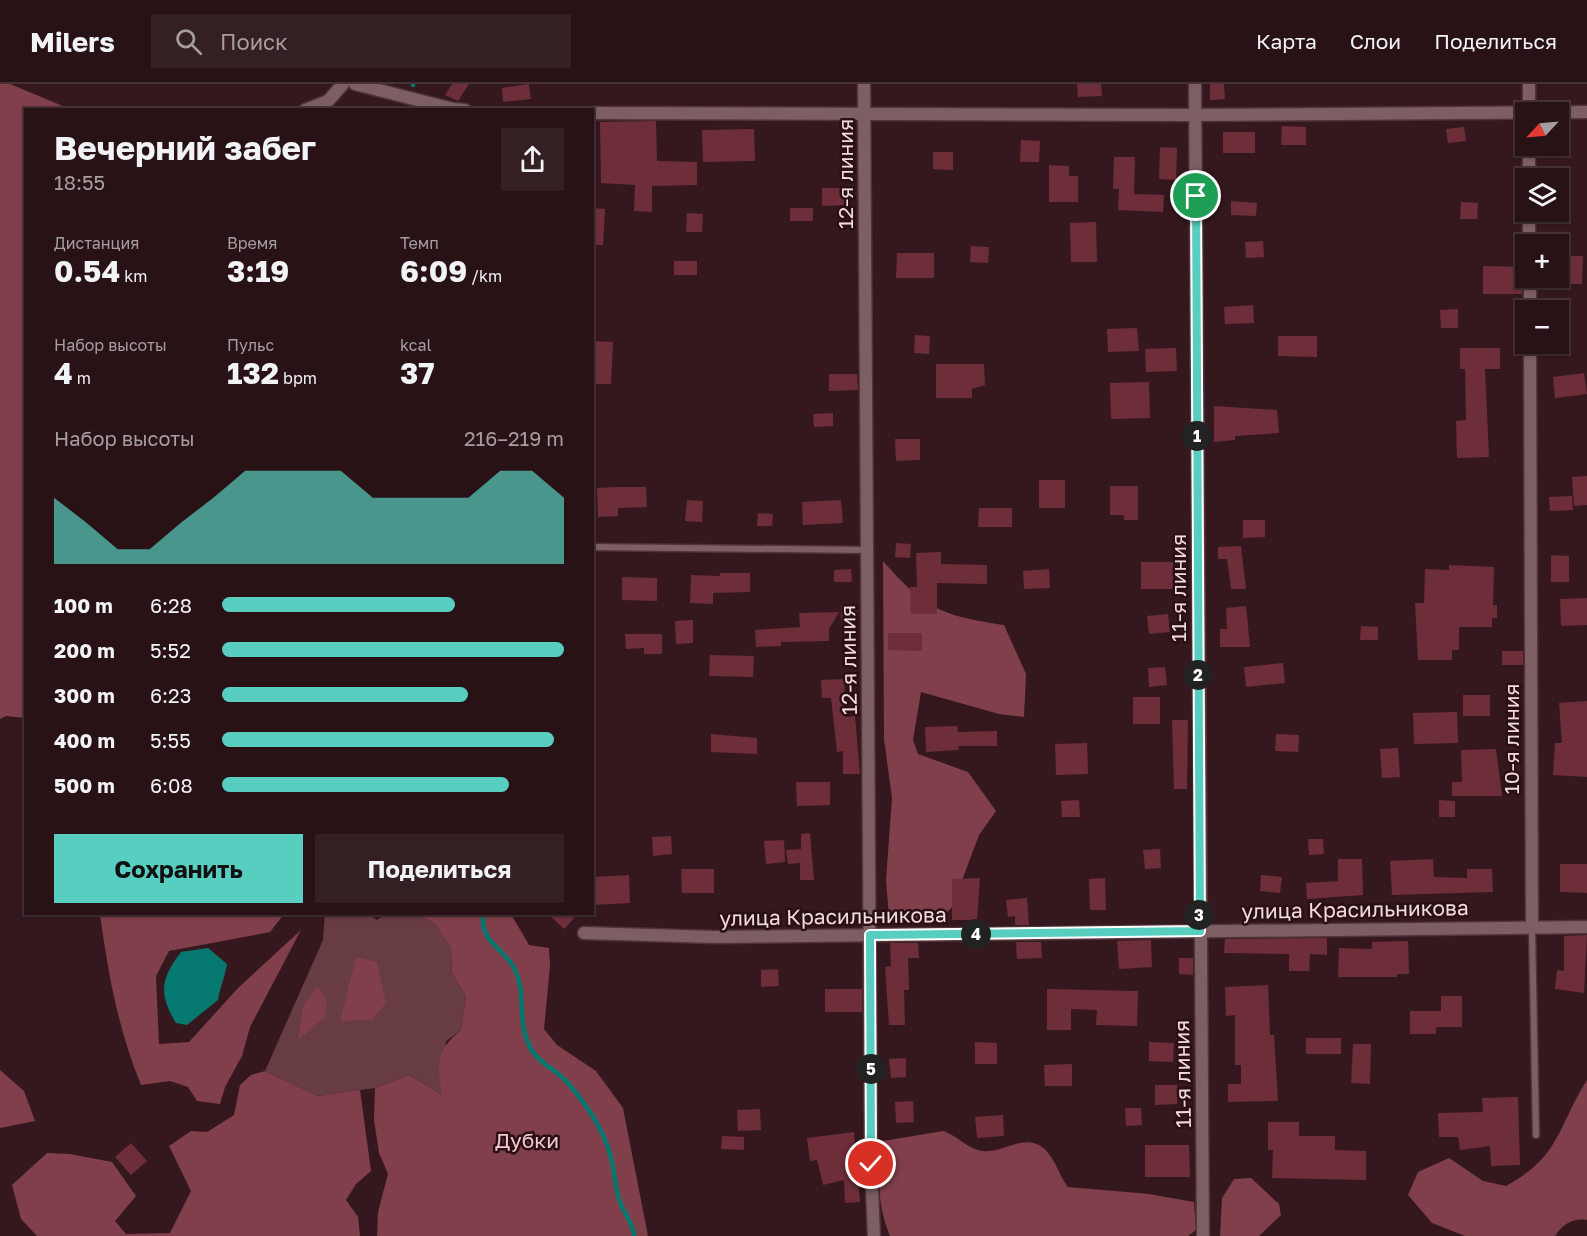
<!DOCTYPE html>
<html lang="ru">
<meta charset="utf-8">
<style>
:root{--surface:#281216;--page:#342023;--text:#f1f3f6;--muted:#a59ea1;--line:#443235;--accent:#58cec0}
body{margin:0;font-family:"Golos Text",sans-serif;background:var(--page);color:var(--text);height:100vh;display:flex;flex-direction:column;font-size:22px;white-space:nowrap}
*{box-sizing:border-box;margin:0}
p{font-size:20px;color:var(--muted)}
.icon{flex:none;width:33px;height:33px;fill:none;stroke:currentColor;stroke-width:2;stroke-linecap:round;stroke-linejoin:round}
.map{position:relative;flex:1;overflow:hidden}
.panel{position:absolute;left:24px;top:24px;width:570px;height:807px;display:flex;flex-direction:column;background:var(--surface);border-radius:0px;box-shadow:0 2px 4px #0004,0 0 0 2px var(--line)}
.panel>*{flex:none}
.needle{width:39px;rotate:244deg}
.tools{position:absolute;left:1515px;top:18px;display:grid;gap:12px}
.tools a{display:grid;place-items:center;width:54px;height:54px;border-radius:0px;background:var(--surface);box-shadow:0 2px 4px #0004,0 0 0 2px var(--line);font-size:30px}
.pin{position:absolute;display:grid;place-items:center;width:51px;height:51px;color:#fff;margin:-26px;border:3px solid #fff;border-radius:50%;box-shadow:0 2px 6px #0007}
.km{position:absolute;width:30px;height:30px;margin:-15px;border-radius:50%;background:#222;color:#fff;font-size:16px;line-height:30px;text-align:center}
.round{display:grid;place-items:center;flex:none;width:63px;height:63px;border-radius:0px;background:var(--page)}
.headline{display:flex;align-items:center;justify-content:space-between;height:102px;padding:0 30px}
h1{font-size:33px;font-weight:700;line-height:45px}
.metrics{display:grid;grid-template-columns:repeat(3,1fr);gap:9px;height:102px;padding:6px 30px}
.metrics div{display:grid;align-content:center}
.metrics b{font-size:30px;font-weight:700}
.metrics small{font-size:16px;font-weight:400}
.metrics p{font-size:16px}
.chart{height:168px;padding:12px 30px}
.chart p{display:flex;justify-content:space-between}
.chart svg{width:100%;height:108px;margin-top:6px;fill:var(--accent);opacity:.7}
.action{display:flex;gap:12px;margin-top:auto;padding:12px 30px}
.action a{flex:1;height:69px;border-radius:0px;background:var(--accent);color:#111;font-size:24px;font-weight:700;line-height:69px;text-align:center}
.action a+a{background:var(--page);color:var(--text)}
ul{padding:0 30px;list-style:none;font-size:20px}
li{display:grid;grid-template-columns:96px 72px 1fr;align-items:center;height:45px}
li i{height:15px;border-radius:8px;background:var(--accent)}
header{display:flex;align-items:center;gap:36px;box-sizing:border-box;height:84px;padding:0 30px;background:var(--surface);border-bottom:2px solid var(--line)}
header strong{font-size:28px}
nav{display:flex;gap:33px;margin-inline-start:auto;font-size:21px}
.search{width:420px;height:54px;background:var(--page);display:flex;align-items:center;gap:15px;box-sizing:border-box;padding:0 21px;border-radius:0px;color:var(--muted);font-size:22px}
.map>svg:first-child{display:block}
</style>
<header>
<strong>Milers</strong>
<div class="search"><svg class="icon" aria-label="search" viewBox="0 0 24 24"><circle cx="10" cy="10" r="6"/><path d="M15 15l6 6"/></svg>Поиск</div>
<nav><a>Карта</a><a>Слои</a><a>Поделиться</a></nav>
</header>
<div class="map">
<svg width="1587" height="1152" viewBox="0 0 1587 1152">
<rect width="100%" height="100%" fill="#35181d"/>
<!-- green -->
<polygon fill="#673c42" points="325,830 368,830 377,836 386,830 419,830 435,840 451,864 452,889 466,912 461,946 446,957 442,1011 409,991 375,1004 318,1012 265,987 323,856"/>
<!-- forest -->
<g fill="#803f4b">
<polygon points="0,0 10,0 70,25 26,26 26,634 6,632 0,635"/>
<path d="M883,477C924,524 942,532 1004,541L1026,590L1024,633L999,630L921,608L913,656L918,670L968,688L996,727L979,751L952,823L943,833L925,838L889,834L886,796L892,714L884,655Z"/>
<path d="M100,830H284L270,848L169,867L156,892L159,960L189,958L238,904L301,846L250,943L242,972L225,1003L220,1020L197,1017L188,1003L170,997L141,1001C118,945 108,889 100,830Z"/>
<path d="M419,830H511L529,861L549,864L550,882L544,945L557,961L596,987L623,1024L648,1152H377L378,1128L388,1090L379,1069L374,1036L375,1004L409,991L442,1011C437,981 436,966 461,946L466,912L452,889L451,864L435,840Z"/>
<polygon points="356,873 377,878 386,919 372,936 340,937"/>
<polygon points="318,902 327,916 325,933 298,956 303,922"/>
<polygon points="0,986 24,1007 35,1037 0,1044"/>
<polygon points="265,987 318,1012 360,1006 371,1087 356,1100 346,1116 358,1133 360,1152 37,1152 21,1135 12,1101 47,1069 70,1070 112,1078 136,1112 115,1137 126,1150 170,1149 191,1107 169,1062 191,1047 207,1048 234,1031 240,1001 251,991"/>
<path d="M1587,996V1136C1573,1134 1563,1140 1555,1152H1465L1432,1139L1408,1111L1418,1088L1449,1074L1483,1097L1506,1102C1561,1072 1557,1043 1587,996Z"/>
<path d="M943,1047C957,1052 963,1060 975,1065C1000,1076 1027,1041 1049,1070C1057,1080 1060,1093 1068,1103L1149,1110L1194,1118L1196,1146L1188,1152H890C877,1121 877,1089 883,1057Z"/>
<polygon points="1251,1094 1279,1120 1281,1131 1259,1152 1220,1152 1222,1114 1234,1095"/>
</g>
<!-- water -->
<path fill="#05796f" d="M208,864L227,880C225,893 220,903 218,916L187,941L176,939C158,910 161,894 181,868Z"/>
<g fill="none" stroke-linecap="round" stroke-linejoin="round">
<!-- stream -->
<g stroke="#05796f" stroke-width="4.5">
<polyline points="413,1 413,0"/>
<path d="M484,830C478,855 502,864 513,882C528,909 516,934 529,961C537,979 556,985 568,999C586,1020 605,1047 611,1074C615,1088 615,1105 620,1118C624,1129 634,1141 634,1152"/>
</g>
</g>
<!-- building -->
<g fill="#6d2e3a">
<polygon points="452,0 469,0 458,17 445,11"/>
<polygon points="529,0 531,15 503,18 502,4"/>
<polygon points="1077,0 1101,0 1102,12 1078,13"/>
<polygon points="1210,0 1224,0 1225,15 1210,16"/>
<polygon points="656,37 657,77 697,78 697,101 652,102 652,128 634,127 635,101 601,99 600,38"/>
<polygon points="1282,42 1306,43 1306,61 1281,61"/>
<polygon points="1464,43 1466,57 1448,59 1446,45"/>
<polygon points="754,45 755,77 703,78 702,46"/>
<rect x="1223" y="48" width="32" height="21"/>
<polygon points="1021,56 1040,57 1039,78 1020,78"/>
<polygon points="1160,63 1177,64 1176,96 1159,95"/>
<polygon points="933,68 953,68 953,86 933,85"/>
<polygon points="1114,73 1135,73 1134,110 1164,111 1163,128 1118,126 1119,105 1113,105"/>
<polygon points="1049,81 1069,82 1069,92 1078,92 1078,118 1049,118"/>
<polygon points="1514,91 1521,92 1526,101 1526,112 1513,111"/>
<polygon points="822,104 849,104 849,121 822,122"/>
<polygon points="1231,117 1257,119 1256,132 1231,131"/>
<polygon points="1461,118 1478,119 1477,135 1460,135"/>
<polygon points="592,124 605,125 603,161 592,161"/>
<rect x="790" y="124" width="23" height="13"/>
<polygon points="687,129 703,130 702,148 686,148"/>
<polygon points="1096,138 1097,178 1071,178 1070,139"/>
<polygon points="1263,157 1264,173 1246,174 1245,158"/>
<polygon points="971,162 989,163 988,179 970,178"/>
<polygon points="897,169 934,169 934,194 896,194"/>
<polygon points="1558,172 1583,172 1582,200 1558,200"/>
<rect x="674" y="177" width="23" height="14"/>
<polygon points="1483,182 1523,183 1522,210 1483,210"/>
<polygon points="1253,221 1254,239 1225,240 1224,223"/>
<polygon points="1458,225 1458,244 1441,244 1440,226"/>
<polygon points="1137,244 1139,267 1108,268 1107,245"/>
<polygon points="915,251 930,252 929,270 914,269"/>
<polygon points="1278,252 1317,252 1317,273 1278,272"/>
<polygon points="592,257 613,258 611,300 592,300"/>
<polygon points="1176,264 1177,287 1146,288 1145,265"/>
<polygon points="1460,264 1500,264 1500,285 1485,285 1489,373 1457,374 1456,337 1466,336 1465,285 1460,285"/>
<polygon points="936,280 984,280 985,301 972,305 972,314 936,314"/>
<polygon points="1584,289 1587,310 1555,314 1553,293"/>
<polygon points="829,290 857,290 858,306 829,307"/>
<polygon points="1149,298 1150,334 1111,335 1110,299"/>
<polygon points="1214,322 1277,326 1279,349 1235,352 1235,356 1214,358"/>
<polygon points="833,329 833,342 814,343 813,330"/>
<polygon points="895,355 920,355 920,376 896,377"/>
<polygon points="1587,392 1587,421 1574,422 1572,393"/>
<rect x="1039" y="396" width="26" height="28"/>
<polygon points="1110,402 1138,402 1138,436 1124,436 1124,431 1110,431"/>
<polygon points="617,403 646,403 647,423 618,424 618,432 598,433 597,404"/>
<polygon points="1572,412 1573,426 1550,427 1549,413"/>
<polygon points="687,416 703,417 702,438 685,437"/>
<polygon points="841,416 843,439 803,441 802,418"/>
<polygon points="979,424 1012,424 1012,443 978,443"/>
<polygon points="758,429 773,430 772,442 757,442"/>
<polygon points="1243,436 1265,436 1265,453 1243,454"/>
<polygon points="896,459 911,460 910,474 895,473"/>
<polygon points="1241,462 1246,505 1231,505 1227,475 1218,475 1218,463"/>
<polygon points="941,468 941,480 987,481 987,500 937,499 937,530 911,530 910,503 917,503 916,469"/>
<polygon points="1551,471 1569,472 1569,498 1551,498"/>
<rect x="1141" y="478" width="32" height="27"/>
<polygon points="1449,481 1494,483 1493,521 1497,521 1497,534 1492,534 1492,543 1459,543 1459,566 1452,566 1452,576 1418,576 1415,519 1424,519 1425,485 1449,486"/>
<polygon points="851,485 852,498 834,498 834,486"/>
<polygon points="1049,485 1050,504 1024,505 1023,487"/>
<polygon points="720,489 750,489 750,508 713,509 713,520 690,519 691,491 720,492"/>
<polygon points="622,493 657,494 657,517 622,516"/>
<polygon points="1587,514 1587,541 1561,542 1560,515"/>
<rect x="841" y="521" width="16" height="16"/>
<polygon points="1246,522 1250,563 1220,563 1220,545 1227,545 1226,524"/>
<polygon points="839,528 829,545 829,557 781,558 781,562 756,563 755,546 800,543 799,529"/>
<polygon points="1168,530 1170,548 1149,550 1147,532"/>
<polygon points="693,536 693,559 676,560 675,537"/>
<polygon points="1361,542 1378,543 1378,556 1360,556"/>
<polygon points="888,549 922,549 922,567 888,566"/>
<polygon points="625,550 662,550 662,570 644,570 644,564 626,565"/>
<rect x="1502" y="567" width="21" height="14"/>
<polygon points="710,571 754,572 753,593 709,592"/>
<polygon points="1283,579 1285,599 1246,603 1244,583"/>
<polygon points="1165,583 1167,601 1149,603 1148,584"/>
<polygon points="844,595 846,633 855,632 860,690 843,690 843,667 837,668 831,614 822,614 821,596"/>
<rect x="1463" y="611" width="27" height="21"/>
<rect x="1133" y="613" width="27" height="27"/>
<polygon points="1587,617 1587,693 1553,691 1555,659 1562,659 1559,619"/>
<polygon points="1457,628 1458,659 1414,660 1413,629"/>
<polygon points="1172,636 1188,636 1187,705 1174,705"/>
<polygon points="957,642 958,648 997,647 997,662 958,662 959,666 926,668 925,643"/>
<polygon points="711,650 757,654 757,670 711,668"/>
<polygon points="1276,650 1299,651 1298,668 1275,667"/>
<polygon points="1087,659 1088,690 1056,691 1055,660"/>
<polygon points="1398,664 1400,693 1382,694 1380,665"/>
<polygon points="1496,665 1502,712 1452,712 1452,698 1462,698 1461,666"/>
<polygon points="796,698 830,698 830,721 797,722"/>
<polygon points="1079,716 1080,733 1062,733 1061,717"/>
<polygon points="1439,716 1455,717 1455,733 1439,733"/>
<polygon points="810,749 814,796 800,796 800,779 788,780 786,766 801,765 801,750"/>
<polygon points="671,752 672,770 653,772 652,753"/>
<polygon points="1308,755 1323,755 1324,770 1309,771"/>
<polygon points="784,756 785,778 766,780 764,757"/>
<polygon points="1160,765 1161,784 1145,785 1143,766"/>
<polygon points="1338,775 1362,775 1363,811 1307,815 1306,799 1338,797"/>
<polygon points="1433,775 1434,793 1467,794 1467,785 1492,785 1493,808 1392,811 1390,777"/>
<polygon points="1560,780 1587,780 1587,809 1560,808"/>
<polygon points="681,785 714,785 714,809 682,809"/>
<polygon points="629,791 630,819 592,821 592,793"/>
<polygon points="1261,791 1282,793 1280,809 1260,807"/>
<polygon points="980,794 977,836 952,836 952,795"/>
<polygon points="1105,794 1106,826 1090,826 1089,795"/>
<polygon points="1027,814 1029,841 1015,841 1015,832 1008,833 1006,816"/>
<polygon points="548,830 578,830 564,845"/>
<polygon points="1587,851 1584,909 1555,905 1557,886 1564,887 1564,852"/>
<polygon points="1327,854 1327,871 1310,870 1309,887 1289,887 1289,870 1224,869 1225,855"/>
<polygon points="1151,856 1152,883 1119,885 1117,857"/>
<polygon points="1408,857 1409,890 1397,890 1397,893 1338,893 1339,864 1372,865 1372,858"/>
<polygon points="1016,858 1041,858 1042,874 1017,875"/>
<polygon points="890,859 918,859 919,874 908,874 909,906 904,906 905,941 889,941 885,883 891,882"/>
<polygon points="1179,874 1193,874 1193,891 1179,890"/>
<polygon points="778,885 779,902 761,903 761,886"/>
<polygon points="1268,901 1270,951 1274,951 1278,1017 1228,1018 1228,1000 1241,1000 1241,981 1235,981 1235,931 1226,932 1225,903"/>
<rect x="825" y="905" width="37" height="23"/>
<polygon points="1047,905 1138,907 1137,942 1096,941 1097,926 1071,925 1071,946 1047,946"/>
<polygon points="1441,912 1462,912 1462,943 1436,943 1436,950 1410,950 1410,927 1441,927"/>
<rect x="1306" y="954" width="35" height="16"/>
<polygon points="975,958 997,959 997,980 975,980"/>
<polygon points="1149,958 1174,959 1173,978 1149,977"/>
<polygon points="1353,960 1371,960 1370,1000 1351,999"/>
<polygon points="906,974 906,993 891,994 889,975"/>
<polygon points="1072,980 1072,1002 1045,1002 1044,981"/>
<polygon points="1155,1001 1177,1001 1177,1020 1155,1021"/>
<polygon points="1518,1013 1520,1081 1491,1082 1490,1062 1460,1066 1458,1053 1439,1053 1438,1029 1483,1028 1482,1014"/>
<polygon points="913,1017 914,1038 896,1039 895,1018"/>
<polygon points="1125,1024 1141,1024 1142,1041 1126,1042"/>
<polygon points="760,1025 761,1046 738,1047 737,1026"/>
<polygon points="1003,1031 1004,1052 977,1054 975,1033"/>
<polygon points="1268,1038 1299,1038 1299,1052 1335,1052 1335,1066 1366,1067 1366,1096 1272,1094 1273,1066 1268,1066"/>
<polygon points="854,1048 860,1118 845,1119 844,1096 823,1101 817,1076 810,1077 807,1054"/>
<polygon points="722,1052 744,1053 744,1066 721,1065"/>
<polygon points="131,1059 147,1077 131,1091 115,1073"/>
<polygon points="1145,1061 1189,1061 1190,1093 1145,1093"/>
</g>
<g fill="none" stroke-linecap="round" stroke-linejoin="round">
<defs>
<g id="service">
<polyline points="592,463 867,466"/>
<polyline points="1532,843 1536,1051"/>
</g>
<g id="minor">
<polyline points="355,0 453,25 465,26"/>
<polyline points="864,0 871,1081 874,1152"/>
<polyline points="1195,0 1203,1152"/>
<polyline points="1529,0 1529,28"/>
<polyline points="305,26 328,17 343,0"/>
<polyline points="592,29 1195,31 1587,28"/>
<polyline points="1529,62 1529,94"/>
<polyline points="1529,128 1529,160"/>
<polyline points="1530,194 1530,226"/>
<polyline points="1530,260 1532,842"/>
<polyline points="584,849 714,853 1587,843"/>
</g>
</defs>
<!-- service casing -->
<use href="#service" stroke="#4f3338" stroke-width="9"/>
<!-- minor casing -->
<use href="#minor" stroke="#4f3338" stroke-width="15"/>
<!-- service -->
<use href="#service" stroke="#7d5e62" stroke-width="6"/>
<!-- minor -->
<use href="#minor" stroke="#7d5e62" stroke-width="12"/>
</g>
<g fill="none" stroke-linecap="round" stroke-linejoin="round">
<defs>
<polyline id="route" points="871,1080 870,851 1200,847 1196,112"/>
</defs>
<!-- route casing -->
<use href="#route" stroke="#fff" stroke-width="12"/>
<!-- route -->
<use href="#route" stroke="#58cec0" stroke-width="8"/>
</g>
<g text-anchor="middle" dominant-baseline="central" stroke-width="5" stroke-linejoin="round" paint-order="stroke">
<!-- street labels -->
<g font-size="21" fill="#f0dbde" stroke="#2a0f14">
<text transform="translate(845 90) rotate(-90)">12-я линия</text>
<text transform="translate(1178 504) rotate(-90)">11-я линия</text>
<text transform="translate(848 576) rotate(-91)">12-я линия</text>
<text transform="translate(1511 655) rotate(-90)">10-я линия</text>
<text transform="translate(1355 825) rotate(-1)">улица Красильникова</text>
<text transform="translate(833 832) rotate(-1)">улица Красильникова</text>
<text transform="translate(1182 990) rotate(-91)">11-я линия</text>
</g>
<!-- park labels -->
<g font-size="21" fill="#f2c8cd" stroke="#2a0f14">
<text x="527" y="1056">Дубки</text>
</g>
</g>
</svg>
<div class="tools">
<a><svg class="needle" viewBox="-14 -14 28 28"><path d="M0-13l5 13h-10z" fill="#e53935"/><path d="M0 13l5-13h-10z" fill="#a59ea1"/></svg></a>
<a><svg class="icon" aria-label="layers" viewBox="0 0 24 24"><path d="M12 4l9 5-9 5-9-5zM3 14l9 5 9-5"/></svg></a>
<a>+</a>
<a>−</a>
</div>
<div class="pin" style="left:1196px;top:112px;background:#1e9e55"><svg class="icon" aria-label="arrive" viewBox="0 0 24 24"><path d="M6 21V4h12l-3 4 3 4H6"/></svg></div>
<div class="pin" style="left:871px;top:1080px;background:#d93025"><svg class="icon" aria-label="check" viewBox="0 0 24 24"><path d="M5 12l5 5 9-10"/></svg></div>
<b class="km" style="left:1197px;top:352px">1</b>
<b class="km" style="left:1198px;top:591px">2</b>
<b class="km" style="left:1199px;top:831px">3</b>
<b class="km" style="left:976px;top:850px">4</b>
<b class="km" style="left:871px;top:985px">5</b>
<section class="panel">
<div class="headline"><div><h1>Вечерний забег</h1><p>18:55</p></div><a class="round"><svg class="icon" aria-label="share" viewBox="0 0 24 24"><path d="M12 15V3M7 8l5-5 5 5M5 13v7h14v-7"/></svg></a></div>
<div class="metrics">
<div><p>Дистанция</p><b>0.54<small> km</small></b></div>
<div><p>Время</p><b>3:19</b></div>
<div><p>Темп</p><b>6:09<small> /km</small></b></div>
</div>
<div class="metrics">
<div><p>Набор высоты</p><b>4<small> m</small></b></div>
<div><p>Пульс</p><b>132<small> bpm</small></b></div>
<div><p>kcal</p><b>37</b></div>
</div>
<div class="chart"><p><span>Набор высоты</span>216–219 m</p>
<svg viewBox="0 0 160 44" preserveAspectRatio="none"><path d="M0 44V17L10 27L20 38L30 38L40 27L50 17L60 6L70 6L80 6L90 6L100 17L110 17L120 17L130 17L140 6L150 6L160 17V44z"/></svg>
</div>
<ul>
<li><b>100 m</b>6:28<i style="width:68%"></i></li>
<li><b>200 m</b>5:52<i style="width:100%"></i></li>
<li><b>300 m</b>6:23<i style="width:72%"></i></li>
<li><b>400 m</b>5:55<i style="width:97%"></i></li>
<li><b>500 m</b>6:08<i style="width:84%"></i></li>
</ul>
<div class="action"><a>Сохранить</a><a>Поделиться</a></div>
</section>
</div>
